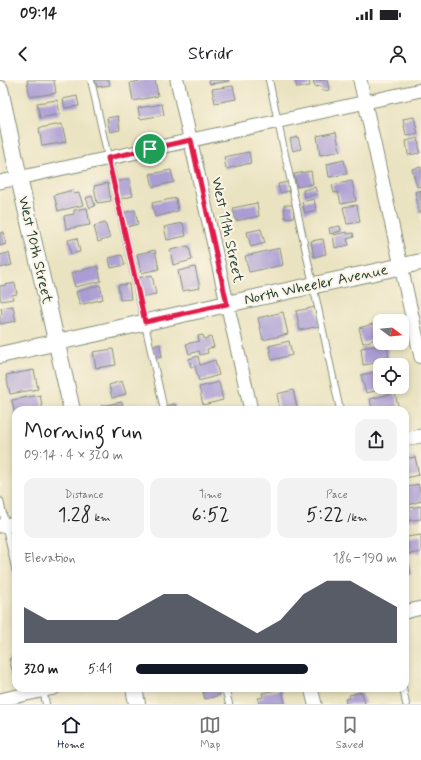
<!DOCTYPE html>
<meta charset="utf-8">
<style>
:root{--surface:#fff;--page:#f2f2f2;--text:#202124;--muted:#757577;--line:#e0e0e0;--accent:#111827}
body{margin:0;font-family:Mynerve,sans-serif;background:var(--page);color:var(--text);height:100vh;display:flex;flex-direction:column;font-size:15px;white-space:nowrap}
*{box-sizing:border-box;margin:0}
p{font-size:13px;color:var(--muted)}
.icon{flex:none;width:22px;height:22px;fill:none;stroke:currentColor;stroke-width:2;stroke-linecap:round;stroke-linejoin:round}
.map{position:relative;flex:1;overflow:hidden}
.panel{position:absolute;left:12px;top:326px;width:397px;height:286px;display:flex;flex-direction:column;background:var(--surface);border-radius:12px;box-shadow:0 2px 6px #0003}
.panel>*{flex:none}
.needle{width:26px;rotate:106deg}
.fabs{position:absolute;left:373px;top:234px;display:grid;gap:8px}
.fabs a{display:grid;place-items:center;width:36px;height:36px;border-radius:8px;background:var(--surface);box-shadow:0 2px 6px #0003;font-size:20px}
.pin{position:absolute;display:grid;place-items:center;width:34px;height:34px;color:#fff;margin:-17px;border:2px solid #fff;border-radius:50%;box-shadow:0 1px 4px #0007}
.round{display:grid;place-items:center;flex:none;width:42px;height:42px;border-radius:12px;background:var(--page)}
.head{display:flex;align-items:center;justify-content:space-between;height:68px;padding:0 12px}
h1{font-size:22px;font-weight:600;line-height:30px}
.figures{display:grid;grid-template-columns:repeat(3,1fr);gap:6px;height:68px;padding:4px 12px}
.figures div{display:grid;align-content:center;border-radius:10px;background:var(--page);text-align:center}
.figures b{font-size:20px;font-weight:600}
.figures small{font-size:11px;font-weight:400}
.figures p{font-size:11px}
.chart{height:112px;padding:8px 12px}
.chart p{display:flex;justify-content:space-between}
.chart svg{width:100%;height:72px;margin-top:4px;fill:var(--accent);opacity:.7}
ul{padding:0 12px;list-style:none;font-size:13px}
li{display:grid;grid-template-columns:64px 48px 1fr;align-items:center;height:30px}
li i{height:10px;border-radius:5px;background:var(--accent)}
.status{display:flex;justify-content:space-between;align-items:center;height:28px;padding:0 20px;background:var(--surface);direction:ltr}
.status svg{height:11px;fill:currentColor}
header{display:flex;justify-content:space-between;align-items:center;height:52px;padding:0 12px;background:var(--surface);font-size:18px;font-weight:600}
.tab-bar{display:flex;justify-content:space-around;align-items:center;height:56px;border-top:1px solid var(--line);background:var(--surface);font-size:11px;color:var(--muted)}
.tab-bar a{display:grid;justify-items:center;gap:2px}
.tab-bar .current{color:var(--accent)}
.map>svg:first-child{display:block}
</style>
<div class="status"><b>09:14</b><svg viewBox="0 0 49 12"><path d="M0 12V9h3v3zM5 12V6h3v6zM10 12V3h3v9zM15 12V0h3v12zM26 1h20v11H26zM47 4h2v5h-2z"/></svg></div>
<header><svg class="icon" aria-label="back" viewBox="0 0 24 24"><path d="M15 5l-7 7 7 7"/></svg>Stridr<svg class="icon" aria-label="person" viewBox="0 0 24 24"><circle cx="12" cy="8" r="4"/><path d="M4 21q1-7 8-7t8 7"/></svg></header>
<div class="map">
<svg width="421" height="624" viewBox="0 0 421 624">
<rect width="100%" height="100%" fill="#fcf5e5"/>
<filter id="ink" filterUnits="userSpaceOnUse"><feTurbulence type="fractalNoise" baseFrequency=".025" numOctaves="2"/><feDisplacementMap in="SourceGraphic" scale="8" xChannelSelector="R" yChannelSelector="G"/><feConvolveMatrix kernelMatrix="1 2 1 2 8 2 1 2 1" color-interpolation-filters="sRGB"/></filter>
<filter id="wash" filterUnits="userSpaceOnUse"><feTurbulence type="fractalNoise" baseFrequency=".012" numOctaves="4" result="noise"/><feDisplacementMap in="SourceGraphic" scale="16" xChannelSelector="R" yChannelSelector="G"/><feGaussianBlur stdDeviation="0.9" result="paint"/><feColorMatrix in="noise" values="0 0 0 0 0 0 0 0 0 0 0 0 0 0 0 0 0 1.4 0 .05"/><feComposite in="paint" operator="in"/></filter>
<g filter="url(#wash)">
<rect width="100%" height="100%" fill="#eae3c1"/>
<g id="blocks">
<!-- building -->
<g fill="#ab9dd4">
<polygon points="27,0 54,0 56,13 30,17"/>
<polygon points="95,0 109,0 110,5 97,7"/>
<polygon points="145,0 155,0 158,16 133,21 130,3"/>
<polygon points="209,0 229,0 229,1 210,4"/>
<polygon points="295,0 309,0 310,6 297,8"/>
<polygon points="313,0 327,0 329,10 322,11 321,6 315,7"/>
<polygon points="233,6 236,19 215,23 212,9"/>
<polygon points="77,16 79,26 65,28 63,19"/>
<polygon points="57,20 60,34 40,38 37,23"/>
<polygon points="162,24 164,35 140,39 138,28"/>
<polygon points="118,36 120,50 110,52 107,38"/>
<polygon points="414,37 418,54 406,56 403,39"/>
<polygon points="62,44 66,62 42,66 39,48"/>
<polygon points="336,52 340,71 320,75 317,56"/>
<polygon points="298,57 301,69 293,71 290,59"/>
<polygon points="418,58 420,73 408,75 406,61"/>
<polygon points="249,72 251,83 226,89 224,77"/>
<polygon points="344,80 347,94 329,97 327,84"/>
<polygon points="421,87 421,106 417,107 412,89"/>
<polygon points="171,90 174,102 153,107 150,94"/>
<polygon points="311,91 313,104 297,107 294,94"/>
<polygon points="129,99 133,116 120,119 116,102"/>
<polygon points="352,101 356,121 341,124 338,112 334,113 332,105"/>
<polygon points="288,102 289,111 280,113 278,104"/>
<polygon points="108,103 111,121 97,123 94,106"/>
<polygon points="315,107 317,114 304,117 303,110"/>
<polygon points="73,110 74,114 79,113 83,125 58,131 54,115"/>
<polygon points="421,110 421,132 419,133 415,112"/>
<polygon points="92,116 95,126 90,128 86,118"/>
<polygon points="176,118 178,131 155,137 152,123"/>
<polygon points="314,119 316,130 305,133 302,122"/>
<polygon points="257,123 259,136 236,141 233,128"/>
<polygon points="284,125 293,125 294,137 285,138"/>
<polygon points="357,125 360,142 347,144 343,127"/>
<polygon points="87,128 90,145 66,149 64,136 74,134 74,130"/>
<polygon points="135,130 138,144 126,147 123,133"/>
<polygon points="105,143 110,158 98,162 94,146"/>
<polygon points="183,143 186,156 167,160 164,147"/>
<polygon points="340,146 341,151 330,154 329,148"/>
<polygon points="261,149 265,163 251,167 247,152"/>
<polygon points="4,152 6,164 0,166 0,153"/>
<polygon points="347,152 347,154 353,153 354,157 347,159 349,165 335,168 333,155"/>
<polygon points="77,158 80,172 71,174 68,160"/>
<polygon points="323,159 326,174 314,177 311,161"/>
<polygon points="189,166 192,180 173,185 170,170"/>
<polygon points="280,168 283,185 249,192 245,176"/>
<polygon points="155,170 159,189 141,193 137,174"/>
<polygon points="9,173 12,185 0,188 0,175"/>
<polygon points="122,175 125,185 111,188 109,178"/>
<polygon points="98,186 101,201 75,207 71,193"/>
<polygon points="195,187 200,208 182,211 178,191"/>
<polygon points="152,195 156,214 141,217 137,198"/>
<polygon points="15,203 17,214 12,215 13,219 1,221 0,216 0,206"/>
<polygon points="129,204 131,219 120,220 118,205"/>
<polygon points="100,205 103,219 80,225 76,212"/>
<polygon points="13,226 16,241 0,244 0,235 2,234 1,228"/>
<polygon points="316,227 320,246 300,250 296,231"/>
<polygon points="283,232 288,254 263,260 258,238"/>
<polygon points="380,242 380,258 363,263 359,248"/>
<polygon points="203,255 204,259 211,257 214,267 207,269 208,273 200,275 199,271 189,274 186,264 199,261 198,256"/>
<polygon points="289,261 292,275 272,280 269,266"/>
<polygon points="160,264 162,277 155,278 153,266"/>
<polygon points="387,264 389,281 363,285 361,268"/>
<polygon points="113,269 116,285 96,288 93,272"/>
<polygon points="198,276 200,285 215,280 219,295 199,301 195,286 191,287 189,279"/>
<polygon points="34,290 38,309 10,314 6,295"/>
<polygon points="380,291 380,307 389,308 366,313 361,295"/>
<polygon points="122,301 126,314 112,318 109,305"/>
<polygon points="219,302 223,320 203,325 199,307"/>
<polygon points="293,310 297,327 280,330 277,314"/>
<polygon points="395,313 399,330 372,330 370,319"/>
<polygon points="40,315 43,330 16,330 16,337 15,337 12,320"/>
<polygon points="122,322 124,330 102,330 101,326"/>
<polygon points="175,324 176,330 166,330 165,326"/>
<polygon points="415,377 419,395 405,398 405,379"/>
<polygon points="418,404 421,414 421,421 405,426 405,408"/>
<polygon points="421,426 421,439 405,441 405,432 410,431 409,428"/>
<polygon points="421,455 421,472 409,474 407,457"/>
<polygon points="409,483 411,494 405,495 405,484"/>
<polygon points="16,577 16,592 13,593 9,579"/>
<polygon points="202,608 219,608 220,615 205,619"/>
<polygon points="282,609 285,624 259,624 258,618 263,617 262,613"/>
<polygon points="362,612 365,624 346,624 345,619 350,618 349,615"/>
</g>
</g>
</g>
<g filter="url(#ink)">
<use href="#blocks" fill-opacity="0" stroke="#84907a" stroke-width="1"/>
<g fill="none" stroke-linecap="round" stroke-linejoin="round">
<defs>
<g id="service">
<polyline points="91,0 164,330"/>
<polyline points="269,0 340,330"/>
<polyline points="0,421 16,492"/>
<polyline points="225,608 229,624"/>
<polyline points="403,608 406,624"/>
<polyline points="43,610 46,624"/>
</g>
<g id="minor">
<polyline points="177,0 251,330"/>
<polyline points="360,0 421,277"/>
<polyline points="0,102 421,10"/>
<polyline points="405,359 421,356"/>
<polyline points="0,446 16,443"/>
<polyline points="405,532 421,528"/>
<polyline points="311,608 315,624"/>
<polyline points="0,620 54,608"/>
</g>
<g id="tertiary">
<polyline points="0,9 19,98 72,330"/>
<polyline points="0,275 227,224 421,182"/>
<polyline points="134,608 137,624"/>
</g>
</defs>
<!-- service casing -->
<use href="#service" stroke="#84907a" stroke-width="8"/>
<!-- minor casing -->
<use href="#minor" stroke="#84907a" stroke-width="15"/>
<!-- tertiary casing -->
<use href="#tertiary" stroke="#84907a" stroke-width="18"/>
<!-- service -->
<use href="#service" stroke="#fff" stroke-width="6"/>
<!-- minor -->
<use href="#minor" stroke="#fff" stroke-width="13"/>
<!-- tertiary -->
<use href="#tertiary" stroke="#fff" stroke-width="16"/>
</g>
</g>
<g fill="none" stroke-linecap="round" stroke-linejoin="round" filter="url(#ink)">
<defs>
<polygon id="route" points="191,60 227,224 145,242 108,78"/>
</defs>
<!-- route casing -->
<use href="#route" stroke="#fff" stroke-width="8"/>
<!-- route -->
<use href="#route" stroke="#e11d48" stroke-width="5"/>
</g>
<g text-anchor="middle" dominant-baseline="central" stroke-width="4" stroke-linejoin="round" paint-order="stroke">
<!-- street labels -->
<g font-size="15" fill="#1f3d34" stroke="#fcf5e5">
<text transform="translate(227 150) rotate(78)">West 11th Street</text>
<text transform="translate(35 170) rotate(77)">West 10th Street</text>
<text transform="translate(316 205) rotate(-12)">North Wheeler Avenue</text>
</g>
</g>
</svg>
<div class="fabs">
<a><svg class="needle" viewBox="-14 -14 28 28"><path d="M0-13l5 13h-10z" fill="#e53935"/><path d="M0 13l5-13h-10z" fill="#757577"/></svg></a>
<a><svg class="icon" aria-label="locate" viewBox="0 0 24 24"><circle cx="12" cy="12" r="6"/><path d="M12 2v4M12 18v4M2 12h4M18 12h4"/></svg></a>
</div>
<div class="pin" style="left:150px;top:69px;background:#1e9e55"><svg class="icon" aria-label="arrive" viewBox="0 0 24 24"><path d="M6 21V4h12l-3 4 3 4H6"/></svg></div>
<section class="panel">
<div class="head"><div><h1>Morning run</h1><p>09:14 · 4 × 320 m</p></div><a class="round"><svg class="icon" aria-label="share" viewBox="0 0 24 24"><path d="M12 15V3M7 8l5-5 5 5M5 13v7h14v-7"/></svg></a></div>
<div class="figures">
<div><p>Distance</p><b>1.28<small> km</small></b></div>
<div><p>Time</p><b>6:52</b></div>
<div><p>Pace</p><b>5:22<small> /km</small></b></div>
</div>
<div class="chart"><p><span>Elevation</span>186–190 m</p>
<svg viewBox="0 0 160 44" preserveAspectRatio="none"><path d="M0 44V22L10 30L20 30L30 30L40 30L50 22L60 14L70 14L80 22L90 30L100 38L110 30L120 14L130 6L140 6L150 14L160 22V44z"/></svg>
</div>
<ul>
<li><b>320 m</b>5:41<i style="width:66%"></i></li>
</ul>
</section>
</div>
<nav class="tab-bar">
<a class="current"><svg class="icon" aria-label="home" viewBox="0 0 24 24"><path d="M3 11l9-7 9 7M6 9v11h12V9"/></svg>Home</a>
<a><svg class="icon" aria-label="map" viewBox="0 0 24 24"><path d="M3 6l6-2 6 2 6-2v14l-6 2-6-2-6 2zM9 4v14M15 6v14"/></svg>Map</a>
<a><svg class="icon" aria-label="saved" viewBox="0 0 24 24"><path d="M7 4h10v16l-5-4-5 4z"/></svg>Saved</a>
</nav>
